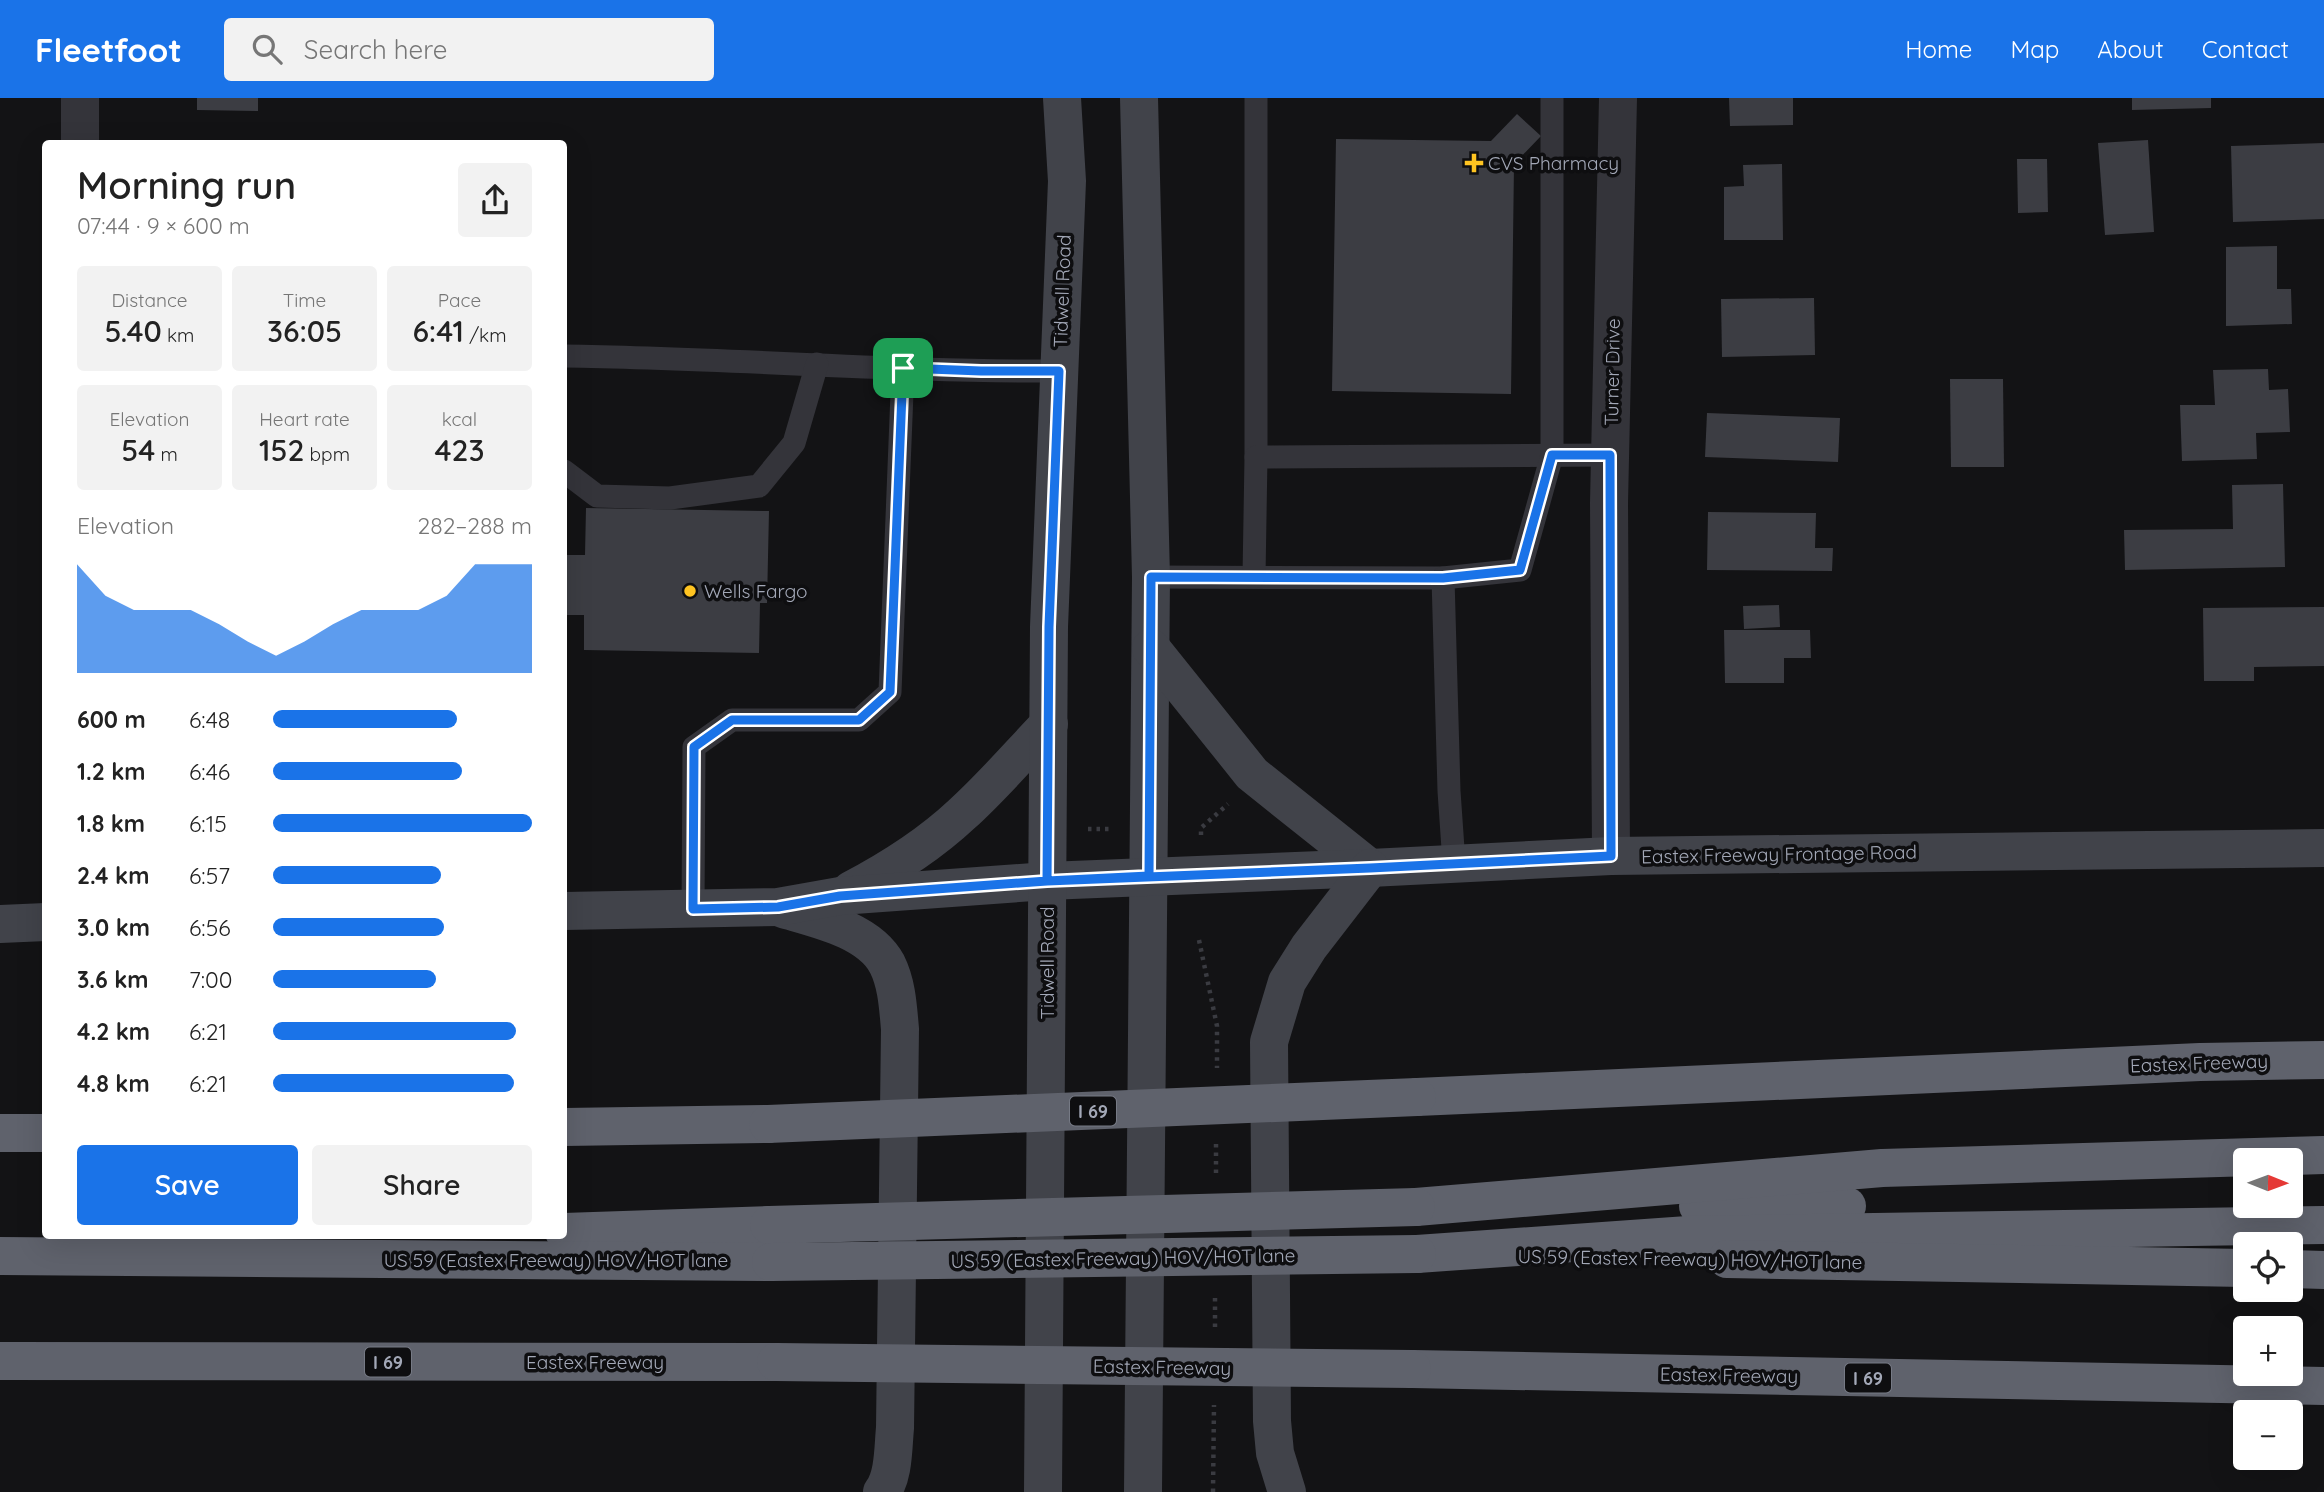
<!DOCTYPE html>
<meta charset="utf-8">
<style>
:root{--surface:#fff;--page:#f2f2f2;--text:#222;--muted:#767676;--accent:#1a73e8}
body{margin:0;font-family:Quicksand,sans-serif;background:var(--page);color:var(--text);height:100vh;display:flex;flex-direction:column;font-size:26px;white-space:nowrap}
*{box-sizing:border-box;margin:0}
p{font-size:23px;color:var(--muted)}
.icon{flex:none;width:38px;height:38px;fill:none;stroke:currentColor;stroke-width:2;stroke-linecap:round;stroke-linejoin:round}
.map{position:relative;flex:1;overflow:hidden}
.side{position:absolute;left:42px;top:42px;width:525px;height:1099px;display:flex;flex-direction:column;background:var(--surface);border-radius:7px;box-shadow:0 7px 28px #0002}
.side>*{flex:none}
.needle{width:46px;rotate:91deg}
.buttons{position:absolute;left:2233px;top:1050px;display:grid;gap:14px}
.buttons a{display:grid;place-items:center;width:70px;height:70px;border-radius:7px;background:var(--surface);box-shadow:0 7px 28px #0002;font-size:35px}
.pin{position:absolute;display:grid;place-items:center;width:60px;height:60px;color:#fff;margin:-30px;border-radius:14px;box-shadow:0 4px 10px #0006}
.round{display:grid;place-items:center;flex:none;width:74px;height:74px;border-radius:7px;background:var(--page)}
.head{display:flex;align-items:center;justify-content:space-between;height:119px;padding:0 35px}
h1{font-size:38px;font-weight:600;line-height:52px}
.metrics{display:grid;grid-template-columns:repeat(3,1fr);gap:10px;height:119px;padding:7px 35px}
.metrics div{display:grid;align-content:center;border-radius:7px;background:var(--page);text-align:center}
.metrics b{font-size:30px;font-weight:600}
.metrics small{font-size:19px;font-weight:400}
.metrics p{font-size:19px}
.chart{height:196px;padding:14px 35px}
.chart p{display:flex;justify-content:space-between}
.chart svg{width:100%;height:126px;margin-top:7px;fill:var(--accent);opacity:.7}
.cta{display:flex;gap:14px;margin-top:auto;padding:14px 35px}
.cta a{flex:1;height:80px;border-radius:7px;background:var(--accent);color:#fff;font-size:28px;font-weight:600;line-height:80px;text-align:center}
.cta a+a{background:var(--page);color:var(--text)}
ul{padding:0 35px;list-style:none;font-size:23px}
li{display:grid;grid-template-columns:112px 84px 1fr;align-items:center;height:52px}
li i{height:18px;border-radius:9px;background:var(--accent)}
header{display:flex;align-items:center;gap:42px;box-sizing:border-box;height:98px;padding:0 35px;background:var(--accent);color:#fff}
header strong{font-size:33px}
nav{display:flex;gap:38px;margin-inline-start:auto;font-size:24px}
.search{width:490px;height:63px;background:var(--page);display:flex;align-items:center;gap:18px;box-sizing:border-box;padding:0 24px;border-radius:7px;color:var(--muted);font-size:26px}
.map>svg:first-child{display:block}
</style>
<header>
<strong>Fleetfoot</strong>
<div class="search"><svg class="icon" aria-label="search" viewBox="0 0 24 24"><circle cx="10" cy="10" r="6"/><path d="M15 15l6 6"/></svg>Search here</div>
<nav><a>Home</a><a>Map</a><a>About</a><a>Contact</a></nav>
</header>
<div class="map">
<svg width="2324" height="1394" viewBox="0 0 2324 1394">
<rect width="100%" height="100%" fill="#131315"/>
<!-- building -->
<g fill="#3c3d43">
<polygon points="197,0 258,0 258,13 197,12"/>
<polygon points="1729,0 1793,0 1793,27 1730,28"/>
<polygon points="2132,0 2211,0 2211,10 2132,12"/>
<polygon points="1517,16 1541,38 1514,66 1511,296 1332,293 1336,41 1491,43"/>
<polygon points="2148,42 2154,134 2105,137 2098,45"/>
<polygon points="2324,45 2324,121 2233,124 2231,48"/>
<polygon points="2017,61 2047,61 2048,114 2018,115"/>
<polygon points="1782,66 1783,142 1724,142 1724,89 1744,88 1743,67"/>
<polygon points="2277,148 2277,191 2291,191 2292,226 2226,228 2226,149"/>
<polygon points="1814,200 1815,257 1722,259 1721,201"/>
<polygon points="2268,271 2269,292 2288,291 2290,334 2256,335 2257,361 2182,363 2180,307 2215,307 2213,272"/>
<polygon points="1950,281 2003,281 2004,369 1951,369"/>
<polygon points="1707,315 1840,320 1838,364 1705,359"/>
<polygon points="2283,386 2285,469 2125,472 2124,432 2233,431 2232,387"/>
<polygon points="586,410 769,413 767,505 760,505 759,555 584,552 584,517 564,517 564,457 585,457"/>
<polygon points="1708,414 1816,415 1815,450 1833,450 1832,473 1707,472"/>
<polygon points="1779,507 1780,529 1744,531 1743,508"/>
<polygon points="2324,509 2324,568 2254,569 2254,583 2204,583 2203,510"/>
<polygon points="1724,532 1810,532 1811,560 1784,560 1784,585 1725,585"/>
</g>
<g fill="none" stroke-linecap="round" stroke-linejoin="round">
<!-- path -->
<g stroke="#3a3b41" stroke-width="4.5" stroke-dasharray="3.5 5" stroke-linecap="butt">
<polyline points="1088,731 1111,731"/>
<polyline points="1201,737 1201,730 1228,706"/>
<polyline points="1199,842 1217,928 1217,970"/>
<polyline points="1216,1075 1216,1045"/>
<polyline points="1215,1229 1215,1199"/>
<polyline points="1213,1394 1214,1307"/>
</g>
<!-- service -->
<g stroke="#34343a" stroke-width="23">
<path d="M564,258C729,260 894,274 1059,273"/>
<polyline points="1256,359 1256,0"/>
<polyline points="564,373 597,398 670,400 759,388 794,345 817,266"/>
<polyline points="1151,479 1443,480 1449,693 1454,765"/>
<polyline points="1254,479 1256,359 1610,357"/>
<polyline points="1443,480 1520,472 1552,357 1552,0"/>
<polyline points="693,811 694,649 732,622 859,622 890,594 903,270"/>
</g>
<!-- minor -->
<g stroke="#34343a" stroke-width="38">
<polyline points="80,46 80,0"/>
<polyline points="1611,758 1609,405 1618,0"/>
</g>
<!-- secondary -->
<g stroke="#41434a" stroke-width="38">
<polyline points="1139,0 1151,479 1143,1394"/>
<polyline points="1151,550 1252,676 1370,770"/>
<path d="M851,792C891,771 929,747 962,716C993,688 1020,656 1049,626"/>
<path d="M783,811C817,821 869,832 887,866C897,886 898,909 900,931L895,1330C893,1350 894,1378 882,1394"/>
<polyline points="564,813 778,809 840,798 1047,783 1370,770 1611,758 2324,750"/>
<polyline points="0,826 46,824"/>
<polyline points="1043,1394 1049,529 1067,83 1062,0"/>
<polyline points="1287,1394 1275,1355 1272,1323 1269,944 1287,884 1309,849 1370,770"/>
</g>
<!-- motorway -->
<g stroke="#5f626c" stroke-width="38">
<polyline points="1417,999 2200,964 2324,962"/>
<polyline points="564,1029 768,1026"/>
<polyline points="0,1035 46,1035"/>
<polyline points="1698,1108 1847,1108"/>
<polyline points="1416,1109 1882,1070 2324,1057"/>
<polyline points="564,1134 769,1127"/>
<polyline points="1417,1156 1688,1137 2324,1127"/>
<polyline points="0,1158 771,1164"/>
<polyline points="1727,1161 2245,1170"/>
<polyline points="2291,1171 2324,1172"/>
<polyline points="0,1263 776,1264"/>
<polyline points="1412,1271 2324,1288"/>
</g>
<!-- motorway-bridge -->
<g stroke="#5f626c" stroke-width="38">
<polyline points="768,1026 1417,999"/>
<polyline points="769,1127 1416,1109"/>
<polyline points="771,1164 1417,1156"/>
<polyline points="776,1264 1412,1271"/>
</g>
</g>
<g fill="none" stroke-linecap="round" stroke-linejoin="round">
<defs>
<polyline id="route" points="903,270 890,594 859,622 732,622 694,649 693,811 778,809 840,798 1047,783 1370,770 1611,758 1610,357 1552,357 1520,472 1443,480 1151,479 1149,778 1047,783 1049,529 1059,273 981,273 903,270"/>
</defs>
<!-- route casing -->
<use href="#route" stroke="#fff" stroke-width="14"/>
<!-- route -->
<use href="#route" stroke="#1a73e8" stroke-width="9"/>
</g>
<!-- markers -->
<g fill="#ffc421" stroke="#0e0e10" stroke-width="2.5">
<path d="M1470.5 54.5h7v7h7v7h-7v7h-7v-7h-7v-7h7z"/>
<circle cx="690" cy="493" r="7"/>
</g>
<g text-anchor="middle" dominant-baseline="central" stroke-width="7" stroke-linejoin="round" paint-order="stroke">
<!-- shield labels -->
<g fill="#0e0e10" stroke="#767a85" stroke-width="2">
<rect x="1070" y="998.5" width="46" height="29" rx="5"/>
<rect x="365" y="1249.5" width="46" height="29" rx="5"/>
<rect x="1845" y="1265.5" width="46" height="29" rx="5"/>
</g>
<g font-size="18" font-weight="bold" fill="#a3a8b7">
<text x="1093" y="1013">I 69</text>
<text x="388" y="1264">I 69</text>
<text x="1868" y="1280">I 69</text>
</g>
<!-- poi labels -->
<g font-size="19" fill="#a3a8b7" stroke="#0e0e10" text-anchor="start">
<text x="1488" y="65">CVS Pharmacy</text>
<text x="704" y="493">Wells Fargo</text>
</g>
<!-- street labels -->
<g font-size="19" fill="#a3a8b7" stroke="#0e0e10">
<text transform="translate(1062 193) rotate(-88)">Tidwell Road</text>
<text transform="translate(1612 274) rotate(-89)">Turner Drive</text>
<text transform="translate(1779 756) rotate(-1)">Eastex Freeway Frontage Road</text>
<text transform="translate(1047 865) rotate(-90)">Tidwell Road</text>
<text transform="translate(2199 965) rotate(-2)">Eastex Freeway</text>
<text transform="translate(1123 1160) rotate(-1)">US 59 (Eastex Freeway) HOV/HOT lane</text>
<text transform="translate(1690 1161) rotate(1)">US 59 (Eastex Freeway) HOV/HOT lane</text>
<text x="556" y="1162">US 59 (Eastex Freeway) HOV/HOT lane</text>
<text x="595" y="1264">Eastex Freeway</text>
<text transform="translate(1162 1269) rotate(1)">Eastex Freeway</text>
<text transform="translate(1729 1277) rotate(1)">Eastex Freeway</text>
</g>
</g>
</svg>
<div class="buttons">
<a><svg class="needle" viewBox="-14 -14 28 28"><path d="M0-13l5 13h-10z" fill="#e53935"/><path d="M0 13l5-13h-10z" fill="#767676"/></svg></a>
<a><svg class="icon" aria-label="locate" viewBox="0 0 24 24"><circle cx="12" cy="12" r="6"/><path d="M12 2v4M12 18v4M2 12h4M18 12h4"/></svg></a>
<a>+</a>
<a>−</a>
</div>
<div class="pin" style="left:903px;top:270px;background:#1e9e55"><svg class="icon" aria-label="arrive" viewBox="0 0 24 24"><path d="M6 21V4h12l-3 4 3 4H6"/></svg></div>
<section class="side">
<div class="head"><div><h1>Morning run</h1><p>07:44 · 9 × 600 m</p></div><a class="round"><svg class="icon" aria-label="share" viewBox="0 0 24 24"><path d="M12 15V3M7 8l5-5 5 5M5 13v7h14v-7"/></svg></a></div>
<div class="metrics">
<div><p>Distance</p><b>5.40<small> km</small></b></div>
<div><p>Time</p><b>36:05</b></div>
<div><p>Pace</p><b>6:41<small> /km</small></b></div>
</div>
<div class="metrics">
<div><p>Elevation</p><b>54<small> m</small></b></div>
<div><p>Heart rate</p><b>152<small> bpm</small></b></div>
<div><p>kcal</p><b>423</b></div>
</div>
<div class="chart"><p><span>Elevation</span>282–288 m</p>
<svg viewBox="0 0 160 44" preserveAspectRatio="none"><path d="M0 44V6L10 17L20 22L30 22L40 22L50 27L60 33L70 38L80 33L90 27L100 22L110 22L120 22L130 17L140 6L150 6L160 6V44z"/></svg>
</div>
<ul>
<li><b>600 m</b>6:48<i style="width:71%"></i></li>
<li><b>1.2 km</b>6:46<i style="width:73%"></i></li>
<li><b>1.8 km</b>6:15<i style="width:100%"></i></li>
<li><b>2.4 km</b>6:57<i style="width:65%"></i></li>
<li><b>3.0 km</b>6:56<i style="width:66%"></i></li>
<li><b>3.6 km</b>7:00<i style="width:63%"></i></li>
<li><b>4.2 km</b>6:21<i style="width:94%"></i></li>
<li><b>4.8 km</b>6:21<i style="width:93%"></i></li>
</ul>
<div class="cta"><a>Save</a><a>Share</a></div>
</section>
</div>
